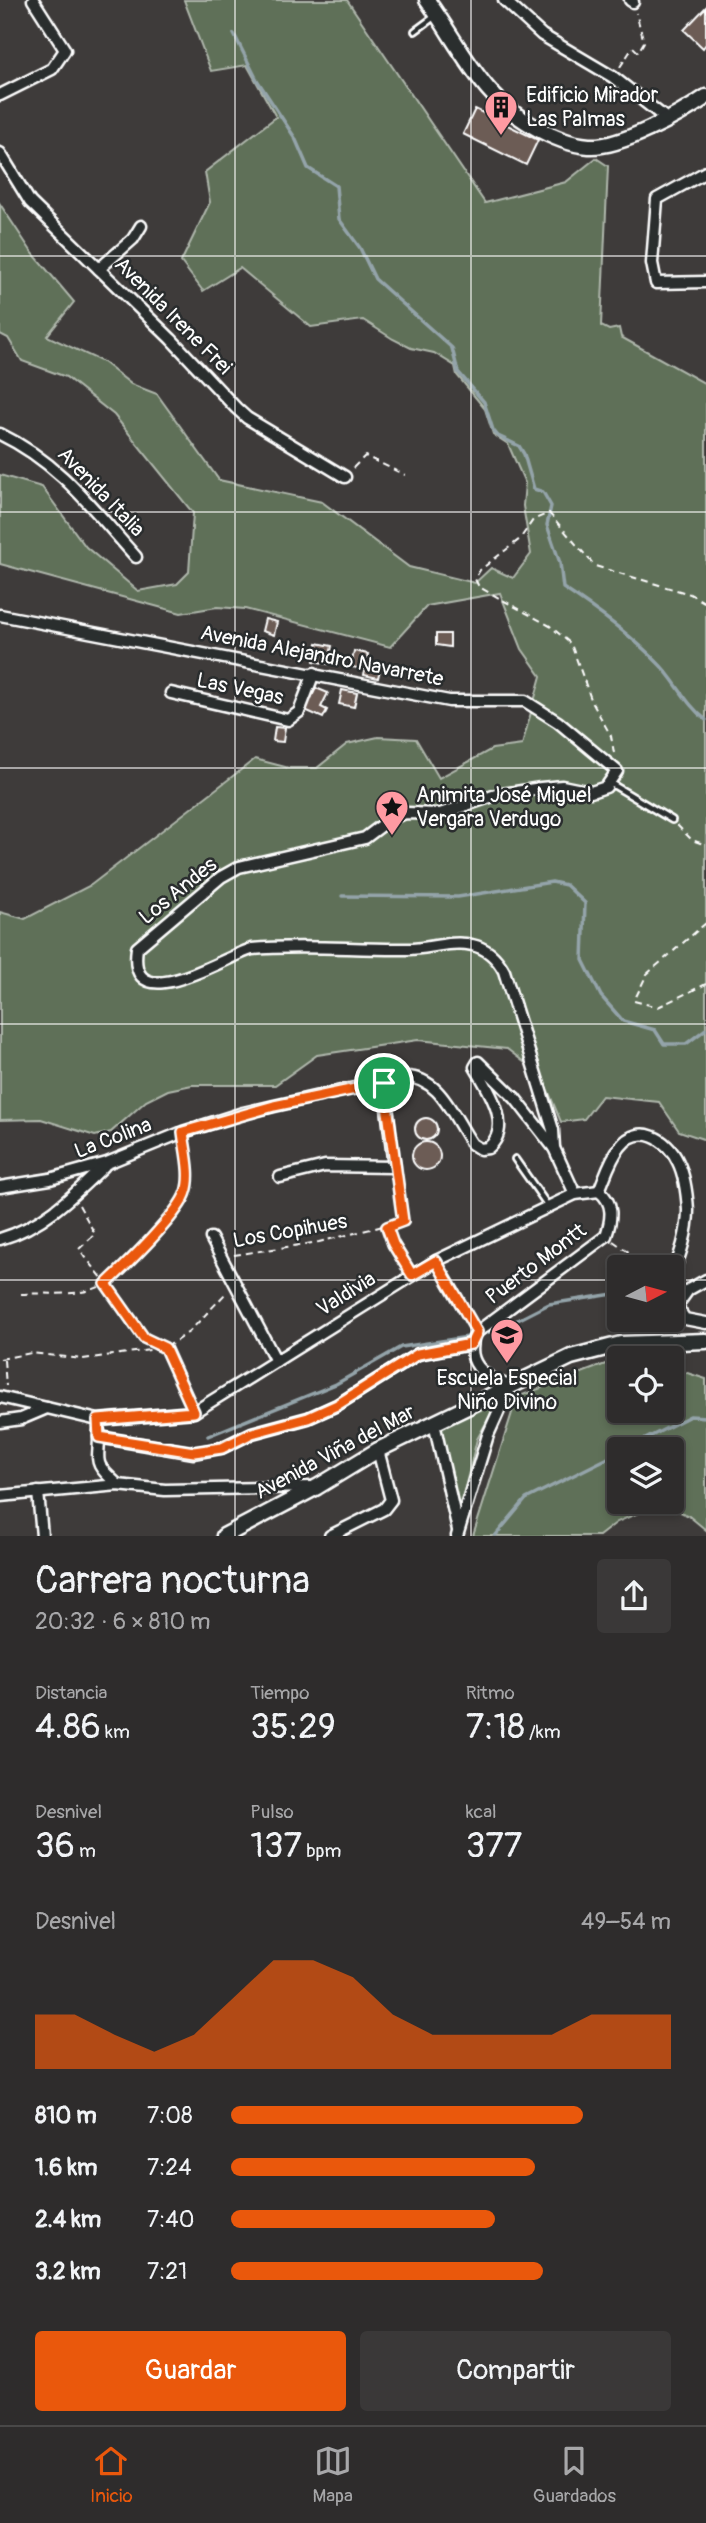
<!DOCTYPE html>
<html lang="es">
<meta charset="utf-8">
<style>
:root{--surface:#2e2c2c;--page:#3a3838;--text:#f1f3f6;--muted:#a7a7a9;--line:#494848;--accent:#ea580c}
body{margin:0;font-family:Pangolin,sans-serif;background:var(--page);color:var(--text);height:100vh;display:flex;flex-direction:column;font-size:26px;white-space:nowrap}
*{box-sizing:border-box;margin:0}
p{font-size:23px;color:var(--muted)}
.icon{flex:none;width:38px;height:38px;fill:none;stroke:currentColor;stroke-width:2;stroke-linecap:round;stroke-linejoin:round}
.map{position:relative;height:1536px;overflow:hidden}
.drawer{display:flex;flex-direction:column;background:var(--surface);flex:1}
.drawer>*{flex:none}
.needle{width:46px;rotate:84deg}
.fabs{position:absolute;left:607px;top:1255px;display:grid;gap:14px}
.fabs a{display:grid;place-items:center;width:77px;height:77px;border-radius:7px;background:var(--surface);box-shadow:0 4px 10px #0003,0 0 0 2px var(--line);font-size:35px}
.pin{position:absolute;display:grid;place-items:center;width:60px;height:60px;color:#fff;margin:-30px;border:4px solid #fff;border-radius:50%;box-shadow:0 2px 7px #0007}
.round{display:grid;place-items:center;flex:none;width:74px;height:74px;border-radius:7px;background:var(--page)}
.summary{display:flex;align-items:center;justify-content:space-between;height:119px;padding:0 35px}
h1{font-size:38px;font-weight:600;line-height:52px}
.figures{display:grid;grid-template-columns:repeat(3,1fr);gap:10px;height:119px;padding:7px 35px}
.figures div{display:grid;align-content:center}
.figures b{font-size:35px;font-weight:600}
.figures small{font-size:19px;font-weight:400}
.figures p{font-size:19px}
.chart{height:196px;padding:14px 35px}
.chart p{display:flex;justify-content:space-between}
.chart svg{width:100%;height:126px;margin-top:7px;fill:var(--accent);opacity:.7}
.action{display:flex;gap:14px;margin-top:auto;padding:14px 35px}
.action a{flex:1;height:80px;border-radius:7px;background:var(--accent);color:#fff;font-size:28px;font-weight:600;line-height:80px;text-align:center}
.action a+a{background:var(--page);color:var(--text)}
ul{padding:0 35px;list-style:none;font-size:23px}
li{display:grid;grid-template-columns:112px 84px 1fr;align-items:center;height:52px}
li i{height:18px;border-radius:9px;background:var(--accent)}
.menu{display:flex;justify-content:space-around;align-items:center;height:98px;border-top:2px solid var(--line);background:var(--surface);font-size:19px;color:var(--muted)}
.menu a{display:grid;justify-items:center;gap:4px}
.menu .selected{color:var(--accent)}
.map>svg:first-child{display:block}
</style>
<div class="map">
<svg width="706" height="1536" viewBox="0 0 706 1536">
<rect width="100%" height="100%" fill="#3e3b3a"/>
<filter id="ink" filterUnits="userSpaceOnUse"><feTurbulence type="fractalNoise" baseFrequency=".0143" numOctaves="2"/><feDisplacementMap in="SourceGraphic" scale="14" xChannelSelector="R" yChannelSelector="G"/><feConvolveMatrix kernelMatrix="1 2 1 2 8 2 1 2 1" color-interpolation-filters="sRGB"/></filter>
<g filter="url(#ink)">
<!-- green -->
<g fill="#5f6f58" stroke="#afb7ac" stroke-width="2" fill-rule="evenodd">
<polygon points="184,0 347,0 485,203 566,182 596,158 608,166 601,326 609,330 619,328 621,337 706,384 706,1140 679,1131 659,1102 602,1096 584,1119 561,1122 542,1076 507,1049 418,1040 317,1055 275,1085 192,1085 168,1090 146,1101 111,1132 95,1136 41,1119 0,1120 0,912 25,919 91,885 255,759 289,768 317,768 347,744 378,737 416,739 439,778 492,749 522,745 541,676 522,649 500,593 427,606 390,647 245,609 217,607 181,613 0,564 0,475 42,487 86,547 138,591 177,584 189,572 193,513 114,415 66,377 22,361 8,338 0,334 0,204 31,251 74,302 47,336 103,362 131,384 157,394 219,480 322,502 409,567 475,583 491,568 513,578 531,554 523,506 525,483 508,444 493,434 485,409 457,375 455,366 434,353 411,348 393,339 363,320 311,327 240,268 203,291 181,262 210,202 205,172 276,117 247,65 211,71"/>
<path d="M619,1359L620,1410H672V1368L706,1379V1530L689,1516L670,1507L643,1511L617,1522L599,1536H473L517,1397ZM620,1449H672V1502H620Z"/>
<polygon points="499,1400 477,1439 459,1512 440,1426"/>
</g>
<g fill="none" stroke-linecap="round" stroke-linejoin="round">
<!-- stream -->
<g stroke="#94a4aa" stroke-width="3.5">
<path d="M234,34L257,80L295,138L308,168L336,186L339,219L360,248L375,279L452,348L458,372L484,402L493,430L498,436L519,446L524,454L534,489L543,492L551,506L547,525L560,563L563,588C595,609 631,635 657,662C676,680 685,704 706,720"/>
<polyline points="342,896 458,897 552,882 566,885 585,903 583,960 601,996 623,1021 655,1030 664,1044 686,1044 706,1029"/>
<polyline points="482,1334 498,1330 549,1304 620,1293"/>
<polyline points="208,1436 336,1384 401,1347 468,1337"/>
<polyline points="626,1449 690,1416 706,1417"/>
<polyline points="495,1536 526,1499 620,1452"/>
</g>
</g>
<!-- building -->
<g fill="#6c5b55" stroke="#fff" stroke-width="2">
<polygon points="706,7 706,44 703,48 684,30"/>
<polygon points="475,109 538,140 526,165 463,134"/>
<polygon points="265,619 277,622 274,635 262,631"/>
<polygon points="436,634 450,634 450,647 436,645"/>
<polygon points="317,643 332,646 328,664 314,661"/>
<polygon points="354,651 368,654 366,662 381,665 378,678 364,675 365,669 351,667"/>
<polygon points="316,688 328,693 321,707 327,710 323,718 305,710"/>
<polygon points="342,690 357,693 354,707 339,704"/>
<polygon points="275,727 285,728 283,742 273,741"/>
<circle cx="426" cy="1129" r="11"/>
<circle cx="426" cy="1156" r="14"/>
</g>
<g fill="none" stroke-linecap="round" stroke-linejoin="round">
<defs>
<g id="lane">
<polyline points="415,31 434,17"/>
<polyline points="610,783 672,820"/>
<polyline points="515,1159 548,1206"/>
</g>
<g id="street">
<polyline points="504,0 542,35 613,77 668,120"/>
<polyline points="630,0 633,2"/>
<polyline points="0,95 52,69 65,50 33,0"/>
<polyline points="0,153 30,202 171,339 236,408 247,418 345,477"/>
<polyline points="706,172 657,199 652,263 656,283 706,282"/>
<polyline points="99,269 133,239 141,226"/>
<path d="M0,434C60,463 92,508 136,557"/>
<path d="M0,615L449,701H525L558,722L617,771L606,787L591,792L562,786L541,788L496,795L440,814L406,813L393,817L365,838L239,867L221,877L137,948C126,1021 223,957 252,949C304,944 356,950 408,949C428,949 452,940 472,945C487,948 497,958 504,971L553,1130L554,1148L575,1194"/>
<polyline points="171,693 288,720 299,712 314,673"/>
<polyline points="280,1177 325,1166 394,1167 384,1083"/>
<path d="M0,1187L50,1179L107,1163L183,1132L243,1113L403,1077C440,1075 453,1117 472,1144L480,1149L488,1148C514,1127 488,1089 475,1067L478,1062L515,1098L554,1148"/>
<path d="M599,1191C605,1177 610,1159 620,1147C639,1122 668,1139 678,1162C685,1176 687,1195 688,1210C688,1233 680,1255 672,1277"/>
<polyline points="211,1238 276,1361"/>
<path d="M0,1239C42,1227 73,1196 104,1166"/>
<polyline points="672,1300 685,1319 706,1323"/>
<polyline points="675,1308 688,1290 706,1280"/>
<polyline points="0,1397 98,1420 194,1412 436,1261 575,1194 599,1191"/>
<polyline points="0,1422 21,1419 47,1408"/>
<polyline points="434,1423 458,1530"/>
<path d="M99,1431C100,1463 90,1460 118,1485"/>
<polyline points="99,1437 194,1453 221,1448 252,1433 308,1418 337,1405 418,1354 471,1344"/>
<polyline points="38,1492 42,1536"/>
<polyline points="0,1496 118,1485 165,1490 314,1487"/>
<polyline points="330,1536 384,1509 391,1500 378,1450"/>
<path d="M457,1536L488,1435L510,1386C484,1379 462,1360 477,1332L606,1236C612,1218 614,1203 599,1191"/>
</g>
<g id="secondary">
<path d="M427,0C448,29 465,62 488,89C510,115 553,143 589,146C620,148 680,115 706,97"/>
<polyline points="224,1536 317,1487 378,1450 571,1357 621,1344 706,1341"/>
</g>
</defs>
<!-- lane casing -->
<use href="#lane" stroke="#fff" stroke-width="10"/>
<!-- street casing -->
<use href="#street" stroke="#fff" stroke-width="15"/>
<!-- secondary casing -->
<use href="#secondary" stroke="#fff" stroke-width="19"/>
<!-- path -->
<g stroke="#fff" stroke-width="2" stroke-dasharray="7 5" stroke-linecap="butt">
<polyline points="620,67 633,47 638,52 644,42 636,13"/>
<polyline points="353,468 365,456 405,475"/>
<polyline points="614,753 611,736 592,702 571,644 550,626 479,587 475,579 480,570 520,539 533,520 549,513 595,566 690,594 706,603"/>
<polyline points="677,825 692,840 706,845"/>
<polyline points="706,923 647,974 634,1001 658,1007 706,984"/>
<polyline points="79,1205 95,1234 79,1249 126,1308 144,1338 165,1348 190,1403"/>
<polyline points="387,1228 407,1267"/>
<polyline points="613,1241 650,1267"/>
<polyline points="234,1255 319,1242 403,1221 396,1176"/>
<polyline points="442,1271 472,1324"/>
<path d="M21,1294C48,1292 81,1298 105,1284C119,1277 182,1206 186,1192C191,1177 186,1159 184,1144"/>
<polyline points="0,1359 31,1353 83,1359 165,1348 189,1332 226,1293"/>
<polyline points="4,1360 6,1386"/>
</g>
<!-- lane -->
<use href="#lane" stroke="#2a2d2e" stroke-width="4.5"/>
<!-- street -->
<use href="#street" stroke="#2a2d2e" stroke-width="10"/>
<!-- secondary -->
<use href="#secondary" stroke="#2a2d2e" stroke-width="14"/>
</g>
</g>
<g fill="none" stroke-linecap="round" stroke-linejoin="round" filter="url(#ink)">
<defs>
<path id="route" d="M384,1083L403,1221L387,1227L393,1244L412,1275L436,1261L477,1332L471,1344L418,1354L337,1405L308,1418L252,1433L222,1448L194,1452L99,1437L98,1420L194,1412L165,1348L144,1338L106,1284C124,1267 180,1213 186,1192C192,1175 185,1150 183,1132L274,1106Z"/>
</defs>
<!-- route casing -->
<use href="#route" stroke="#fff" stroke-width="14"/>
<!-- route -->
<use href="#route" stroke="#ea580c" stroke-width="9"/>
</g>
<!-- grid -->
<path fill="none" stroke="#fff" stroke-width="2" stroke-opacity="0.55" d="M235,0V1536M471,0V1536M0,256H706M0,512H706M0,768H706M0,1024H706M0,1280H620M672,1280H706"/>
<!-- icons -->
<defs>
<symbol id="building-pin" viewBox="-11 -11 22 30"><path d="M0 17L-7.5 6A9.5 9.5 0 1 1 7.5 6Z" fill="#ff9aa2" stroke="#2a2d2e"/><path d="M-4-6H4V6H1V3H-1V6H-4ZM-2.5-4.3h1.7v1.8h-1.7ZM.8-4.3h1.7v1.8H.8ZM-2.5-1h1.7V.8h-1.7ZM.8-1h1.7V.8H.8Z" fill="#111"/></symbol>
<symbol id="sight-pin" viewBox="-11 -11 22 30"><path d="M0 17L-7.5 6A9.5 9.5 0 1 1 7.5 6Z" fill="#ff9aa2" stroke="#2a2d2e"/><path d="M0-6L1.8-2.2L6-1.7L2.9 1.2L3.7 5.4L0 3.3L-3.7 5.4L-2.9 1.2L-6-1.7L-1.8-2.2Z" fill="#111"/></symbol>
<symbol id="school-pin" viewBox="-11 -11 22 30"><path d="M0 17L-7.5 6A9.5 9.5 0 1 1 7.5 6Z" fill="#ff9aa2" stroke="#2a2d2e"/><path d="M0-5L7-2L0 1L-7-2ZM-4 1L0 2.5L4 1V4Q0 6-4 4Z" fill="#111"/></symbol>
</defs>
<g fill-rule="evenodd">
<use href="#building-pin" x="482" y="88" width="38" height="52"/>
<use href="#sight-pin" x="373" y="788" width="38" height="52"/>
<use href="#school-pin" x="488" y="1316" width="38" height="52"/>
</g>
<g text-anchor="middle" dominant-baseline="central" stroke-width="5" stroke-linejoin="round" paint-order="stroke">
<!-- poi labels -->
<g font-size="21" fill="#fff" stroke="#2a2d2e" text-anchor="start">
<text x="526" y="95">Edificio Mirador<tspan x="526" dy="24">Las Palmas</tspan></text>
<text x="416" y="795">Animita José Miguel<tspan x="416" dy="24">Vergara Verdugo</tspan></text>
<text x="507" y="1378" text-anchor="middle">Escuela Especial<tspan x="507" dy="24">Niño Divino</tspan></text>
</g>
<!-- street labels -->
<g font-size="21" fill="#fff" stroke="#2a2d2e">
<text transform="translate(173 316) rotate(45)">Avenida Irene Frei</text>
<text transform="translate(101 492) rotate(46)">Avenida Italia</text>
<text transform="translate(322 656) rotate(11)">Avenida Alejandro Navarrete</text>
<text transform="translate(240 689) rotate(12)">Las Vegas</text>
<text transform="translate(178 891) rotate(-39)">Los Andes</text>
<text transform="translate(113 1138) rotate(-21)">La Colina</text>
<text transform="translate(290 1231) rotate(-10)">Los Copihues</text>
<text transform="translate(536 1264) rotate(-37)">Puerto Montt</text>
<text transform="translate(346 1294) rotate(-32)">Valdivia</text>
<text transform="translate(335 1452) rotate(-28)">Avenida Viña del Mar</text>
</g>
</g>
</svg>
<div class="fabs">
<a><svg class="needle" viewBox="-14 -14 28 28"><path d="M0-13l5 13h-10z" fill="#e53935"/><path d="M0 13l5-13h-10z" fill="#a7a7a9"/></svg></a>
<a><svg class="icon" aria-label="locate" viewBox="0 0 24 24"><circle cx="12" cy="12" r="6"/><path d="M12 2v4M12 18v4M2 12h4M18 12h4"/></svg></a>
<a><svg class="icon" aria-label="layers" viewBox="0 0 24 24"><path d="M12 4l9 5-9 5-9-5zM3 14l9 5 9-5"/></svg></a>
</div>
<div class="pin" style="left:384px;top:1083px;background:#1e9e55"><svg class="icon" aria-label="arrive" viewBox="0 0 24 24"><path d="M6 21V4h12l-3 4 3 4H6"/></svg></div>
</div>
<section class="drawer">
<div class="summary"><div><h1>Carrera nocturna</h1><p>20:32 · 6 × 810 m</p></div><a class="round"><svg class="icon" aria-label="share" viewBox="0 0 24 24"><path d="M12 15V3M7 8l5-5 5 5M5 13v7h14v-7"/></svg></a></div>
<div class="figures">
<div><p>Distancia</p><b>4.86<small> km</small></b></div>
<div><p>Tiempo</p><b>35:29</b></div>
<div><p>Ritmo</p><b>7:18<small> /km</small></b></div>
</div>
<div class="figures">
<div><p>Desnivel</p><b>36<small> m</small></b></div>
<div><p>Pulso</p><b>137<small> bpm</small></b></div>
<div><p>kcal</p><b>377</b></div>
</div>
<div class="chart"><p><span>Desnivel</span>49–54 m</p>
<svg viewBox="0 0 160 44" preserveAspectRatio="none"><path d="M0 44V25L10 25L20 32L30 38L40 32L50 19L60 6L70 6L80 12L90 25L100 32L110 32L120 32L130 32L140 25L150 25L160 25V44z"/></svg>
</div>
<ul>
<li><b>810 m</b>7:08<i style="width:80%"></i></li>
<li><b>1.6 km</b>7:24<i style="width:69%"></i></li>
<li><b>2.4 km</b>7:40<i style="width:60%"></i></li>
<li><b>3.2 km</b>7:21<i style="width:71%"></i></li>
</ul>
<div class="action"><a>Guardar</a><a>Compartir</a></div>
</section>
<nav class="menu">
<a class="selected"><svg class="icon" aria-label="home" viewBox="0 0 24 24"><path d="M3 11l9-7 9 7M6 9v11h12V9"/></svg>Inicio</a>
<a><svg class="icon" aria-label="map" viewBox="0 0 24 24"><path d="M3 6l6-2 6 2 6-2v14l-6 2-6-2-6 2zM9 4v14M15 6v14"/></svg>Mapa</a>
<a><svg class="icon" aria-label="saved" viewBox="0 0 24 24"><path d="M7 4h10v16l-5-4-5 4z"/></svg>Guardados</a>
</nav>
